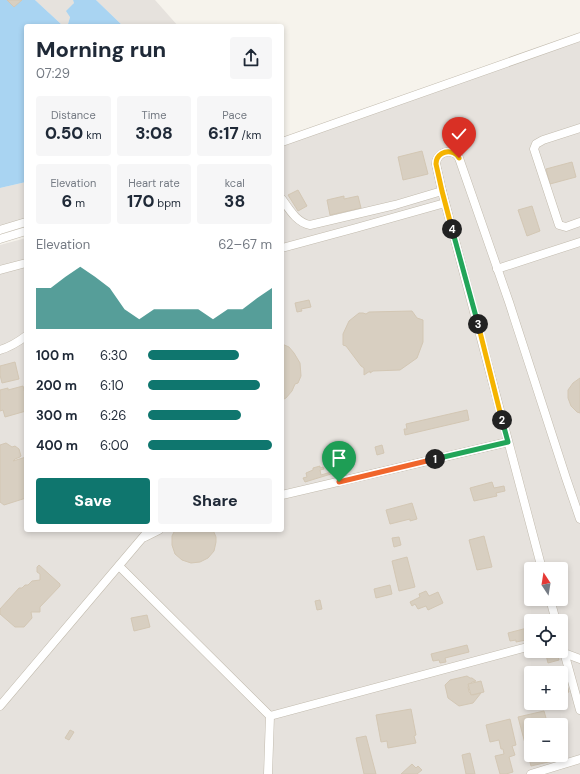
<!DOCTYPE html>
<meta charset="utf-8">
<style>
:root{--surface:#fff;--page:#f6f6f7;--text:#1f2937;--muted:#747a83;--accent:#0f766e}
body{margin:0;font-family:"DM Sans",sans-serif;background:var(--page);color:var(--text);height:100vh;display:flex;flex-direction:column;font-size:15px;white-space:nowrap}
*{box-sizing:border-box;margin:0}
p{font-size:13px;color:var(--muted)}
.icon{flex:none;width:22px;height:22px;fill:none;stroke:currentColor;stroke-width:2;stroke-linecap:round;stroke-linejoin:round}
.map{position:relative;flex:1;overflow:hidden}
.panel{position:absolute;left:24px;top:24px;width:260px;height:508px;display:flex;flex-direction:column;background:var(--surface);border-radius:4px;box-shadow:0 2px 6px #0003}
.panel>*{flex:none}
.needle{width:26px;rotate:348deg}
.controls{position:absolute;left:524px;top:562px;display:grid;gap:8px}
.controls a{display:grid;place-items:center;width:44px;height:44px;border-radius:4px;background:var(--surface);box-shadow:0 2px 6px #0003;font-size:20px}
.pin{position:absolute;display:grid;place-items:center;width:34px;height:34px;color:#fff;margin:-41px -17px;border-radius:50% 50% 50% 0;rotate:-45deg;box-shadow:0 0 4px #0007}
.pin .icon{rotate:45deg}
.km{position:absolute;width:20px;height:20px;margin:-10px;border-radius:50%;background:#222;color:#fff;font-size:11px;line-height:20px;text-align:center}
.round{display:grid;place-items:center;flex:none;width:42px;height:42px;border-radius:4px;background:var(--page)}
.overview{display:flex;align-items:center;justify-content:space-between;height:68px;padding:0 12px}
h1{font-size:22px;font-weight:800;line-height:30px}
.metrics{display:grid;grid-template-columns:repeat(3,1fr);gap:6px;height:68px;padding:4px 12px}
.metrics div{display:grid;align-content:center;border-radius:4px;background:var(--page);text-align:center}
.metrics b{font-size:17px;font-weight:800}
.metrics small{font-size:11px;font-weight:400}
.metrics p{font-size:11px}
.chart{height:112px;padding:8px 12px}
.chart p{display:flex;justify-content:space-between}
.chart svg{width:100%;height:72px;margin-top:4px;fill:var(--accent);opacity:.7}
.cta{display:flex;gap:8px;margin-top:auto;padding:8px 12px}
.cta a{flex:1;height:46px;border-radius:4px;background:var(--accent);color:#fff;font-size:16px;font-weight:800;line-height:46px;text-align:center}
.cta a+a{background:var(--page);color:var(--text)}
ul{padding:0 12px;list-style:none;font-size:13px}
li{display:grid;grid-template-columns:64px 48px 1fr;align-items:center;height:30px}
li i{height:10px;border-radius:5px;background:var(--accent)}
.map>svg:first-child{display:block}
</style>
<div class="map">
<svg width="580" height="774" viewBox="0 0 580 774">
<rect width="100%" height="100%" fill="#f6f3ec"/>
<!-- industrial -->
<g fill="#e6e2dd" fill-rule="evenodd">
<polygon points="35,0 73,0 74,2 68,24 61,24"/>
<polygon points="96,0 155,0 178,26 123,26"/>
<path d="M580,41V774H0V245L26,238V530H282V144ZM531,569H561V599H531ZM531,621H561V651H531ZM531,673H561V703H531ZM531,725H561V755H531Z"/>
<polygon points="26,182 26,225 0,233 0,188"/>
</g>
<!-- water -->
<polygon fill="#a9d4f2" points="0,0 35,0 61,24 68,24 70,17 66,11 74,3 73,0 96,0 123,26 26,26 26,182 0,188"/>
<!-- building -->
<g fill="#d8cfc1" stroke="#d3c7b4">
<polygon points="7,0 22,0 14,7"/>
<polygon points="422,151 428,174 403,180 398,157"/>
<polygon points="572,162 576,177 550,184 546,169"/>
<polygon points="298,190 307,206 298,211 288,195"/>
<polygon points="344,196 344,199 358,196 361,208 330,215 327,200"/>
<polygon points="532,206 540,231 527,236 518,210"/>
<polygon points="309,300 311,307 301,309 302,311 297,312 295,303"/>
<polygon points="412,311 417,318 423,320 423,342 417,358 400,370 373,371 370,373 370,371 364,375 364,368 361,366 346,346 343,345 343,334 349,321 359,313 363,313 366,314 369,312"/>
<polygon points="282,344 289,347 294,353 300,363 301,376 298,383 295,384 292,391 286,398 282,400"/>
<polygon points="15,362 19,379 2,383 0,375 0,366"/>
<polygon points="580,378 580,413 577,412 571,406 568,398 568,390 573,383"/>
<polygon points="23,386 26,397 26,411 5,417 3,410 0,411 0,390 8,388 8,390"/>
<polygon points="467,410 469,420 405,435 404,429 407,429 406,424"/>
<polygon points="6,443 12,447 15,446 19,449 21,456 20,457 15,459 13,461 26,457 26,498 4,505 0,502 0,445"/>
<polygon points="382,445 384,453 377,455 375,447"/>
<polygon points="344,455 347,465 340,467 339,465 332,467 330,458"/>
<polygon points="320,466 320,468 323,467 324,469 320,470 321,475 331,472 331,474 305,482 303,478 307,477 306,473 313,470 313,468"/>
<polygon points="492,482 494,488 504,486 505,491 496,493 497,496 474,501 470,488"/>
<polygon points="412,503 417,519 410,521 410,519 390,524 386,510"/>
<polygon points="175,530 213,530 216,537 216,542 214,551 208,558 200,562 191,563 182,560 175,554 172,545 172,536"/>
<polygon points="484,536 492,567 477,570 469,540"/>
<polygon points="399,537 401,545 394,547 392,538"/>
<polygon points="407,557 415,587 399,591 392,561"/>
<polygon points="39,565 60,584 60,586 40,607 40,612 31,612 32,618 24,627 15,627 0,614 0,609 19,588 22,588 25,585 28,585 32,581 40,580 40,574 37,572 37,567"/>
<polygon points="390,585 392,594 376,598 374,589"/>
<polygon points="426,591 429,596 438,592 443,603 428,610 426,606 418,609 415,604 412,606 410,602 420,597 419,594"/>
<polygon points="320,600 322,609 317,610 315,601"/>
<polygon points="147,615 150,627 134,631 131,618"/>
<polygon points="531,627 531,636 525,637 526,640 516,642 516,640 510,641 508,633"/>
<polygon points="467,645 469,652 445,658 446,662 440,663 439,660 433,661 431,654"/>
<polygon points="557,652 559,660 548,663 546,655"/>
<polygon points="564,674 569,692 561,694 561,675"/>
<polygon points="467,676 470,678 472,678 476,681 472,682 468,687 469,692 473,695 481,693 473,703 459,706 448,698 445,685 450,680"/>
<polygon points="481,681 484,692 471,695 468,684"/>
<polygon points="411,709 416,735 414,736 416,743 388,748 387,741 381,742 376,715"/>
<polygon points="544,711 548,725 531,725 531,755 555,755 557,760 531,766 518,717"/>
<polygon points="510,719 516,745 512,746 515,755 509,757 513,772 506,774 500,774 495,756 504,754 503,749 501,749 499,740 490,742 486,725"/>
<polygon points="70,730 74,732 69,740 65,738"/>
<polygon points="366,736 376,774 364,774 356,738"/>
<polygon points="470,753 475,774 466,774 462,755"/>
<polygon points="412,764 416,768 418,766 422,770 417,774 401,774"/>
</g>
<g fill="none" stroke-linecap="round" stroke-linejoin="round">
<defs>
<g id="minor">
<polyline points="580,128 543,140 536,144 534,149 559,225 566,227 580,222"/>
<polyline points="282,142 580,37"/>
<path d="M282,199C289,209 297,223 310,225L395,205L442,191"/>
<polyline points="0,230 26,222"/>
<polyline points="0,239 26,231"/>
<polyline points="282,248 356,228 445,203"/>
<polyline points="497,269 580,242"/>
<polyline points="0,270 26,263"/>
<path d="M0,350C10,347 18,342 26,336"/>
<polyline points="282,495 508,442"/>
<polyline points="145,537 159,530"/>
<polyline points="119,566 270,716 268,774"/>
<path d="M542,569L442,191L436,164C436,156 445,149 454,153C456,154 458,156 459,158L509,302L566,478L580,519"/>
<polyline points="550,599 556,621"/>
<polyline points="561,641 580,710"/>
<polyline points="564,653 580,659"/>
<polyline points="0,706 149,530"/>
<polyline points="270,716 531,646"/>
<polyline points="531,774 580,759"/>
</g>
</defs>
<!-- minor casing -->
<use href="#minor" stroke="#c2bbae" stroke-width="9"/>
<!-- minor -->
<use href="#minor" stroke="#fff" stroke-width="8"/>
</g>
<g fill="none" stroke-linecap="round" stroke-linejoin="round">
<defs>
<polyline id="split-1" points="339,482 435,459"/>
<polyline id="split-2" points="435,459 508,442 502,420"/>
<polyline id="split-3" points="478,324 502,420"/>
<polyline id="split-4" points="452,229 478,324"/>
<path id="split-5" d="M452,229L442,191L436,164C436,155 445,149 454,153C456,154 458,156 459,158"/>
</defs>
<!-- split-1 casing -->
<use href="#split-1" stroke="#fff" stroke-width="8"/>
<!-- split-2 casing -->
<use href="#split-2" stroke="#fff" stroke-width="8"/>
<!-- split-3 casing -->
<use href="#split-3" stroke="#fff" stroke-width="8"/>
<!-- split-4 casing -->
<use href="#split-4" stroke="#fff" stroke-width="8"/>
<!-- split-5 casing -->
<use href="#split-5" stroke="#fff" stroke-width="8"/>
<!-- split-1 -->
<use href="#split-1" stroke="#f0652b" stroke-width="5"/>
<!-- split-2 -->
<use href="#split-2" stroke="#22a559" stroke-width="5"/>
<!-- split-3 -->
<use href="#split-3" stroke="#f5b400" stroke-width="5"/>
<!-- split-4 -->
<use href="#split-4" stroke="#22a559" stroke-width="5"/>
<!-- split-5 -->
<use href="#split-5" stroke="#f5b400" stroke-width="5"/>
</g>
</svg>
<div class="controls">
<a><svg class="needle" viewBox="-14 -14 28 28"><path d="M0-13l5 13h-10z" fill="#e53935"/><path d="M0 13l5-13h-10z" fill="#747a83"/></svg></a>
<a><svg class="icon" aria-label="locate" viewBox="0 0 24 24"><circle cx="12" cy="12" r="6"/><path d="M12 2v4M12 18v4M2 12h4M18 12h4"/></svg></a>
<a>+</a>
<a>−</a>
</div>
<div class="pin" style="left:339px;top:482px;background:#1e9e55"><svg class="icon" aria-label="arrive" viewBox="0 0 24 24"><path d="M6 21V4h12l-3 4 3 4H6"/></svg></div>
<div class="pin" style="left:459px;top:158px;background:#d93025"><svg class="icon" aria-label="check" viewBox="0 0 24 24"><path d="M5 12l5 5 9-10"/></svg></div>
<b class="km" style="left:435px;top:459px">1</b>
<b class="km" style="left:502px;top:420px">2</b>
<b class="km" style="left:478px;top:324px">3</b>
<b class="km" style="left:452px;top:229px">4</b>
<section class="panel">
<div class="overview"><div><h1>Morning run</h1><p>07:29</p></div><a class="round"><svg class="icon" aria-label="share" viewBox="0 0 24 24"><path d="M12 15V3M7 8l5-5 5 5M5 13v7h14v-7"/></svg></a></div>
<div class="metrics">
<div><p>Distance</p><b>0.50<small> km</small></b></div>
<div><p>Time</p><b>3:08</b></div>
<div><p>Pace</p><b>6:17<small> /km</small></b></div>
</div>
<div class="metrics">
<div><p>Elevation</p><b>6<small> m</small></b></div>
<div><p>Heart rate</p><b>170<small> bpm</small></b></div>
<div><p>kcal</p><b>38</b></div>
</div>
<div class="chart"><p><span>Elevation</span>62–67 m</p>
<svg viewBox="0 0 160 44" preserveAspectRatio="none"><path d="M0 44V19L10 19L20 12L30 6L40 12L50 19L60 32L70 38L80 32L90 32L100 32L110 32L120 38L130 32L140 32L150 25L160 19V44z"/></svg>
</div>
<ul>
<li><b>100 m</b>6:30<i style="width:73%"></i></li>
<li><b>200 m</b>6:10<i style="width:90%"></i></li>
<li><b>300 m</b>6:26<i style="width:75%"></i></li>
<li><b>400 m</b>6:00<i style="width:100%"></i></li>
</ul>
<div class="cta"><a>Save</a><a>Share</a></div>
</section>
</div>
